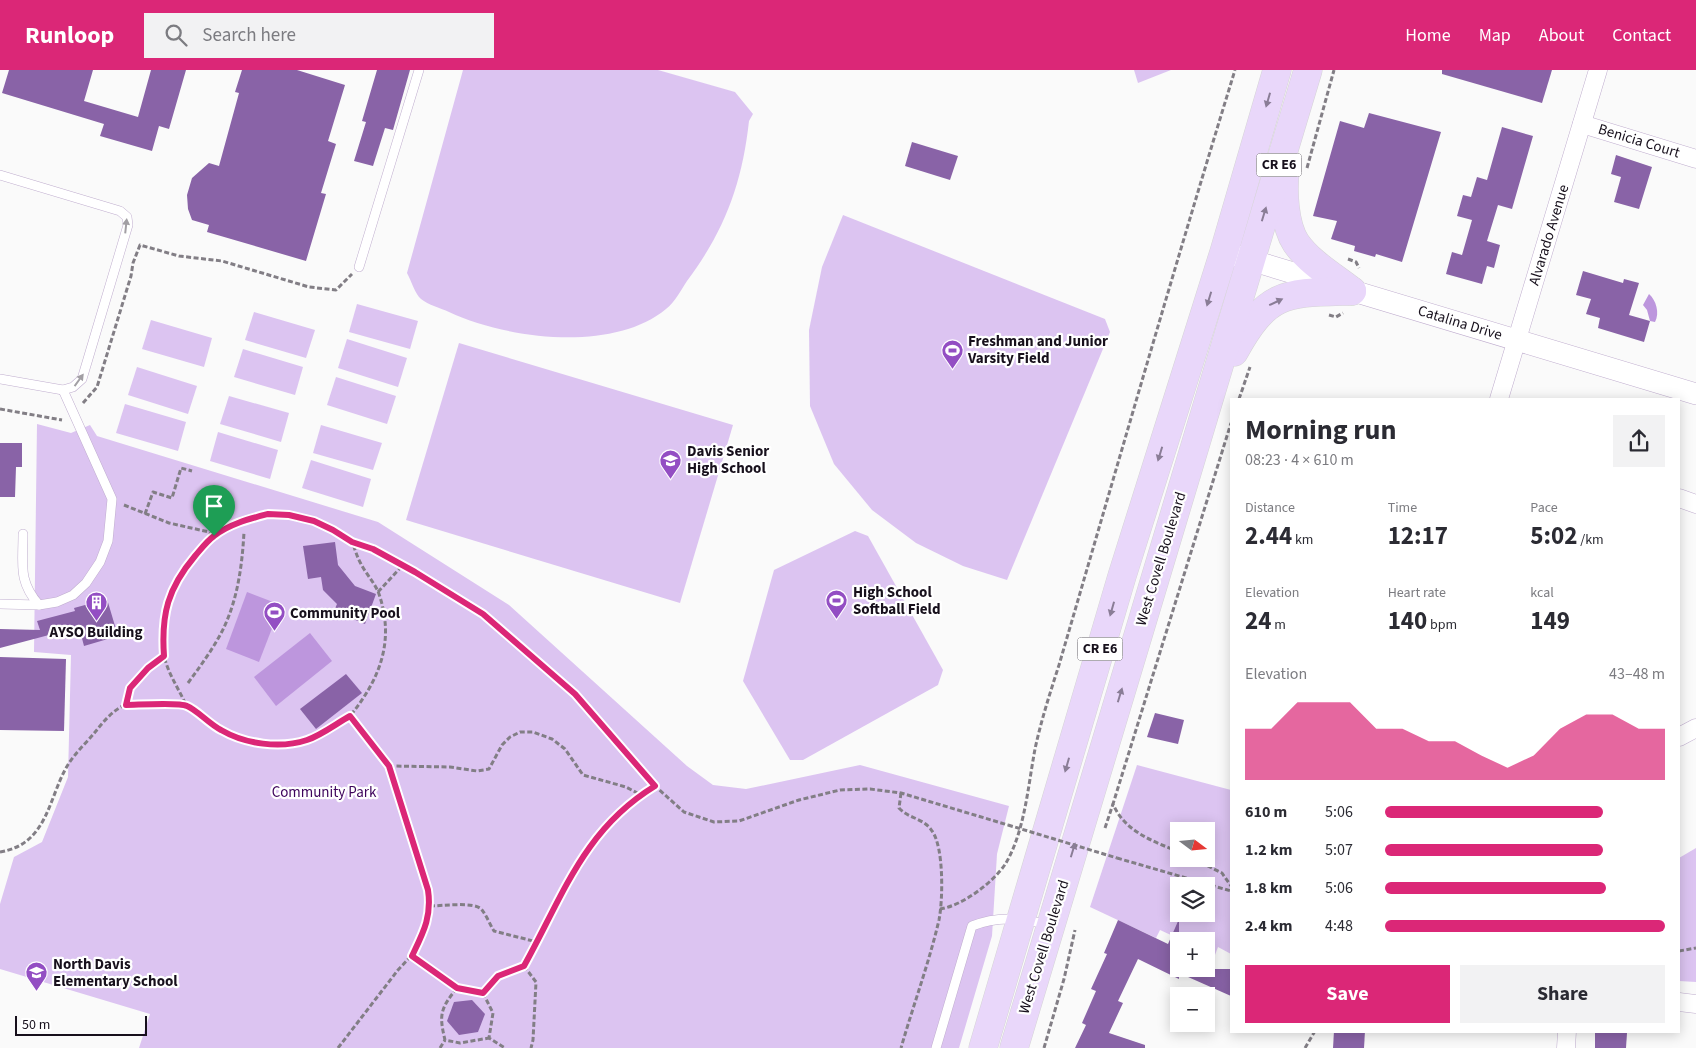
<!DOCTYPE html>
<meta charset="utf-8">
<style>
:root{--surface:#fff;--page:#f2f2f3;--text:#2b2b33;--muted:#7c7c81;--accent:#db2777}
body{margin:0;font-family:"Source Sans 3",sans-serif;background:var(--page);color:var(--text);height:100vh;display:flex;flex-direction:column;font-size:19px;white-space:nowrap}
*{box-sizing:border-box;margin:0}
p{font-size:16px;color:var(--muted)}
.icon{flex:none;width:28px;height:28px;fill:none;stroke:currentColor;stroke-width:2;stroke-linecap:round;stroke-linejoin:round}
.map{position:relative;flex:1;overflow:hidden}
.panel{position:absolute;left:1230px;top:328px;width:450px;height:635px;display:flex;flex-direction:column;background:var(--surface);border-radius:0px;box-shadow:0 2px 12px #0003}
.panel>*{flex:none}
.needle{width:32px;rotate:106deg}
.controls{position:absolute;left:1170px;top:752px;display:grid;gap:10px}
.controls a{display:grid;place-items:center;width:45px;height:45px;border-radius:0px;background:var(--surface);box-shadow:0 2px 12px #0003;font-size:25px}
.scale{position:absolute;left:15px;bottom:12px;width:132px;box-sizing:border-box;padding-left:5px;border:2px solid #17101c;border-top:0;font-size:14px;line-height:18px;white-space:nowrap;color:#17101c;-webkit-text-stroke:4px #fff;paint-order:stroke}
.pin{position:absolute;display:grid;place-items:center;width:42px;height:42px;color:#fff;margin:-51px -21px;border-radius:50% 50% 50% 0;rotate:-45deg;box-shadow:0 0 5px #0007}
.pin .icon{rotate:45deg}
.round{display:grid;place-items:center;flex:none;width:52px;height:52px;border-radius:0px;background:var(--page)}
.summary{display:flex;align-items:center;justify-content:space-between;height:85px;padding:0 15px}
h1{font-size:28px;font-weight:700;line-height:38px}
.metrics{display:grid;grid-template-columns:repeat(3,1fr);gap:8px;height:85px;padding:5px 15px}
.metrics div{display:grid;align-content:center}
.metrics b{font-size:25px;font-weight:700}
.metrics small{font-size:14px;font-weight:400}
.metrics p{font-size:14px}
.chart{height:140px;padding:10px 15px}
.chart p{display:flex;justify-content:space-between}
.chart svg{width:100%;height:90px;margin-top:5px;fill:var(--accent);opacity:.7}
.action{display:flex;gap:10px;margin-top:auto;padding:10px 15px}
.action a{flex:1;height:58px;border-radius:0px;background:var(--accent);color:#fff;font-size:20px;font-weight:700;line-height:58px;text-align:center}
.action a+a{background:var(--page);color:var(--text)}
ul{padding:0 15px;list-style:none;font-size:16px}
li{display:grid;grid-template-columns:80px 60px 1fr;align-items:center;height:38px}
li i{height:12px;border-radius:6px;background:var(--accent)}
header{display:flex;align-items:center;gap:30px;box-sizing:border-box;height:70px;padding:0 25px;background:var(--accent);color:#fff}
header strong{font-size:24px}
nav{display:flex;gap:28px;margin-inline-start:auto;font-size:18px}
.search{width:350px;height:45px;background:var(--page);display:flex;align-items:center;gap:12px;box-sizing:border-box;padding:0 18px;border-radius:0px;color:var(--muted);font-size:19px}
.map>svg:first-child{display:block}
</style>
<header>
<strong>Runloop</strong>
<div class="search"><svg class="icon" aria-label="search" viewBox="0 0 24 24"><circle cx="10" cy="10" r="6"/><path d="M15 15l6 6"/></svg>Search here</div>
<nav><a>Home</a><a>Map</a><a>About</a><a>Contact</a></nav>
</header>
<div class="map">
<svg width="1696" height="978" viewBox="0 0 1696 978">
<rect width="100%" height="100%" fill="#fafafa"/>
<!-- green -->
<g fill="#dcc4f1" fill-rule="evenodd">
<path d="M463,0H658L735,22L753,44L749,51C742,114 725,160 687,211C681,220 675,232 666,239C613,283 507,269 449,242C441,238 428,235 421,229C415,224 411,210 407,203Z"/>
<polygon points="1134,0 1171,0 1138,13"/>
<polygon points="843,145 1105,249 1110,262 1007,510 963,496 916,473 872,440 834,394 810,336 809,260 822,197"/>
<polygon points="357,234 418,251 410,279 349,262"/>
<polygon points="254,242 315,260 306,288 245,270"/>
<polygon points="151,250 212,268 204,297 142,279"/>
<polygon points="347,269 407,288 398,317 338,298"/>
<polygon points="459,273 733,355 680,533 406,450"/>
<polygon points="243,279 303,297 295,325 234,307"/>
<polygon points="137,297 197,316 188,344 128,325"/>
<polygon points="336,307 396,326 387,354 327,335"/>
<polygon points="229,326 289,343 281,372 220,354"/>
<polygon points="125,334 186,352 178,381 116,363"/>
<polygon points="37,354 71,363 90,355 97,366 378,452 509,535 687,696 713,715 746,719 860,695 1009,736 997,784 992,866 959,978 139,978 150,944 0,899 0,834 14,787 42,772 68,707 71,585 34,582"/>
<polygon points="321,355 382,373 373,400 313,383"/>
<polygon points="218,362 278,380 270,409 210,391"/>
<polygon points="311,390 371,409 363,437 302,418"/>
<polygon points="855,461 868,466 943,600 938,615 803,690 790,690 743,611 774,500"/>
<path d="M1137,695L1231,720V884L1218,877L1215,885L1206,881V871H1184L1160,860L1156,868L1090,837ZM1179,761H1206V789H1179ZM1179,816H1206V844H1179Z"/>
<polygon points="1696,778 1696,912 1679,911 1679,788"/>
</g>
<!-- water -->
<g fill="#bd96dd">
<path d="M1649,224C1656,230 1660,243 1655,252L1650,251L1647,240L1643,235Z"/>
<polygon points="247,522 281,535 259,592 226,579"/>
<polygon points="310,563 332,591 276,636 254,607"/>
</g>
<!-- building -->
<g fill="#8963a7">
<polygon points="9,0 93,0 84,31 138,47 151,0 186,0 169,59 159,56 152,81 100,66 104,54 2,23"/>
<polygon points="242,0 297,0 345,15 328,71 336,74 321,123 326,124 306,191 207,162 209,155 192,150 188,139 187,125 192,108 209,93 219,96 239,23 235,22"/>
<polygon points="377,0 410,0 393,60 385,58 373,96 354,91 366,52 362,51"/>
<polygon points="1442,0 1552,0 1542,33 1442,4"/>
<polygon points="1369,43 1441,62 1402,192 1376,184 1375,187 1354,181 1355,176 1331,169 1337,151 1313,146 1340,51 1364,58"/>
<polygon points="1502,57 1533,66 1512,139 1498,135 1487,171 1500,175 1494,198 1487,196 1482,214 1446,204 1452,182 1462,185 1472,150 1457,146 1463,125 1471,127 1477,107 1487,110"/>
<polygon points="912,72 958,86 950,110 905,96"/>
<polygon points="1616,85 1652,97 1639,139 1614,132 1621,107 1611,104"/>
<polygon points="1583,201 1623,213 1624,209 1639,213 1629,245 1650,251 1644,272 1598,258 1600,248 1586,244 1591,229 1576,225"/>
<polygon points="0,373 22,373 22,397 16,397 15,427 0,427"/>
<polygon points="335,472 338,495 355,516 376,524 365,554 334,541 337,534 323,520 321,507 308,509 303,476"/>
<polygon points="107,529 118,566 84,576 79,557 0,578 0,559 40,560 37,551 75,541 74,538"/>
<polygon points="0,587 66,589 64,661 0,660"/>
<polygon points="346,604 362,623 316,659 300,639"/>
<polygon points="1155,643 1184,650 1178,674 1147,667"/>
<polygon points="1179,849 1179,899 1231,899 1231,926 1179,903 1179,909 1138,889 1118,931 1123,933 1109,963 1145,975 1145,978 1075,978 1086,955 1082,953 1096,921 1091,919 1107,884 1104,883 1118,850 1168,874"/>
<polygon points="472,930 485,944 478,962 459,965 447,951 454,932"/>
<polygon points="1334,961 1365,961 1364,978 1333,978"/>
<polygon points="1595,962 1627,963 1626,978 1595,978"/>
</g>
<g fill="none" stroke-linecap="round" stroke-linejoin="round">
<defs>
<g id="service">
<polyline points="0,105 120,141 127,147 128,155 82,309 73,317 63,320 0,309"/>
<polyline points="359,197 419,0"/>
<path d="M23,464C23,495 18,511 39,535"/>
<polyline points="0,534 39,535 57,532 73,525 86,513 100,492 108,471 112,429 63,320"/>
<path d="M936,978L972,856C1000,845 1019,849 1048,854"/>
</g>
<g id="minor">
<polyline points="1582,54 1696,89"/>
<polyline points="1499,329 1598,0"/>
<polyline points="1679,428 1696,434"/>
<polyline points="1679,667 1696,658"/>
<polyline points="1679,932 1696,934"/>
<polyline points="1566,978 1567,961"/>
</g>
<polyline id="tertiary" points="1237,186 1696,324"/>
<g id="primary">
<path d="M1285,101C1283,121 1284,155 1296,173C1310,193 1333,206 1352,221"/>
<path d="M1234,282C1268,220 1286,223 1352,221"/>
<polyline points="983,978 1122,506 1224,182 1277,0"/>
<polyline points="1014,978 1308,0"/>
</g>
</defs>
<!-- service casing -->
<use href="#service" stroke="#c0aecf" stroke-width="10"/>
<!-- minor casing -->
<use href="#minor" stroke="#c0aecf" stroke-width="19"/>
<!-- tertiary casing -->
<use href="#tertiary" stroke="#c0aecf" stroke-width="22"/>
<!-- primary casing -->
<use href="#primary" stroke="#d5d4d6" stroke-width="29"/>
<!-- path -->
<g stroke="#827e85" stroke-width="3" stroke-dasharray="5 2.5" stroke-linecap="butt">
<polyline points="1307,98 1334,0"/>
<polyline points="1348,189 1356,192 1359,198"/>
<polyline points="1329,245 1336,247 1343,243"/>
<polyline points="1239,329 1250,297"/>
<polyline points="83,333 97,317 131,206 133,193 140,175 179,186 222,191 309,217 336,220 352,204"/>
<polyline points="0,339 62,350"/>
<polyline points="124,435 169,453 209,462 214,466 244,450 268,444 289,445 314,451 333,460 352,472 373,479 415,502 483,544 533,586 575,623 655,716 684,742 714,752 739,751 799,730 840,720 870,719 901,723 1008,755"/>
<polyline points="145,444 153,422 172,428 181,398 192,401"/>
<polyline points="378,522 403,495"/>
<path d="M188,613C199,598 210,583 219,567C237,535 242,498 244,462"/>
<polyline points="125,635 130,618 149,598 164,586"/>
<path d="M186,635C220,662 261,684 306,670C321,666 337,653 350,646"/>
<polyline points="389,696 450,697 477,701 489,699 502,675 510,667 520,662 533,662 552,669 565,679 583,705 626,717 641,725"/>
<path d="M901,723L899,738C909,749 924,748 932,761C944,777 943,830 939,850C929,893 913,936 901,978"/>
<polyline points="1105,758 1113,734"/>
<path d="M0,782C49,774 48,726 69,693C77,681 88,671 96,661C104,651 113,640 125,635C133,632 174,635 186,635C179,619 167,602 164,585C155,537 181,498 214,466"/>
<path d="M1179,782C1153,771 1125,762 1113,734L1231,353"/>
<polyline points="1117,788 1231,821"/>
<polyline points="1194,789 1222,803 1231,816"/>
<path d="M430,836C441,836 476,831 482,840C487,846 490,855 494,861L537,872"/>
<path d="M940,839C962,836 994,812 1006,793C1025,760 1028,716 1035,679C1041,651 1050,623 1059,595C1117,397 1174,198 1235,0"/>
<polyline points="1679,881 1696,878"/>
<polyline points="411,886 457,918 483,923"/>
<polyline points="524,896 536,912 533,970 531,978"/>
<path d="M457,918C440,939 439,945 445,970L460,973L489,968"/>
<path d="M483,923L498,906L524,896C562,828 585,759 655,716"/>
<polyline points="483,923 493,943 489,968 505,978"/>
<path d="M338,978L398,900L411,886L423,864L430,836L423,800L389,696L350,646C380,609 395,571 379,524C375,513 366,504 361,494C357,487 355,479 352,472"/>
<polyline points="440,978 445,970"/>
<polyline points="1044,978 1064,909 1075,860"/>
<polyline points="1305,978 1315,961"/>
</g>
<!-- service -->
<use href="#service" stroke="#fff" stroke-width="9"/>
<!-- minor -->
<use href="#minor" stroke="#fff" stroke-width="18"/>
<!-- tertiary -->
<use href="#tertiary" stroke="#fff" stroke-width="21"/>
<!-- primary -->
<use href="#primary" stroke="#e9d7fa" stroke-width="28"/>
<!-- path-bridge -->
<polyline stroke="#827e85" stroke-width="3" stroke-dasharray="5 2.5" stroke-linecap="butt" points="1008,755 1117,788"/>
</g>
<!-- one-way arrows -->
<defs><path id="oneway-solid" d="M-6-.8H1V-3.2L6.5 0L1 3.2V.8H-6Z" transform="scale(1.25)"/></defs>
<g fill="#8a7d96">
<use href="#oneway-solid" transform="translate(1268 30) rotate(106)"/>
<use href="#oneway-solid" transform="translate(1264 144) rotate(-73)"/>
<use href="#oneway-solid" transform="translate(1209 229) rotate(107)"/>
<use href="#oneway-solid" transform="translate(1276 232) rotate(-25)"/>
<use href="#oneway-solid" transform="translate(1160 384) rotate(107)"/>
<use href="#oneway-solid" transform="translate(1112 539) rotate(106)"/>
<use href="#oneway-solid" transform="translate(1120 625) rotate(-73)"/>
<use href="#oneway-solid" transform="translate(1067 695) rotate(106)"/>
<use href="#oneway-solid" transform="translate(1073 780) rotate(-73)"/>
</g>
<g fill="#a29fa4">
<use href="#oneway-solid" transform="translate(126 156) rotate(-84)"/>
<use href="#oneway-solid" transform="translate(79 310) rotate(-54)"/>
</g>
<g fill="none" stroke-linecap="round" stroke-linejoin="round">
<defs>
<path id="route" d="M268,444L289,445L314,451L333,460L352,472L373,479L415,502L483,544L575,624L655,716C583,760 563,826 524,896L498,906L483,923L457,918L412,886C423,863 432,847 428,820L389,696L350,646C337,653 322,665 307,670C280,679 245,674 221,660C209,654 197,640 187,636C179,632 137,635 126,635L130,618L148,598L164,586C161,544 168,518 195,486C201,479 207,471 214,466C229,454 249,449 268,444Z"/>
</defs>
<!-- route casing -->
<use href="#route" stroke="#fff" stroke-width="10"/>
<!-- route -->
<use href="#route" stroke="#db2777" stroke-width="6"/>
</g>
<!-- icons -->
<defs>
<symbol id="stadium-pin" viewBox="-11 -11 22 30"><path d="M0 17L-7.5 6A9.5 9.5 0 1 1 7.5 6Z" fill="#934ec3" stroke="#fff"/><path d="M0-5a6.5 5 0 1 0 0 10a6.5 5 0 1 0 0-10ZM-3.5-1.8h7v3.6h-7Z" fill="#fff"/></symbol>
<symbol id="school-pin" viewBox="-11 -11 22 30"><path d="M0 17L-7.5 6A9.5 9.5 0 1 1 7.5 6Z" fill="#934ec3" stroke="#fff"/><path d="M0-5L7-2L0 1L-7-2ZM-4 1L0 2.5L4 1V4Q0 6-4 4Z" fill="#fff"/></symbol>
<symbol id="building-pin" viewBox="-11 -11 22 30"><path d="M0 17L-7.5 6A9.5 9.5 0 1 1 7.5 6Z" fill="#934ec3" stroke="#fff"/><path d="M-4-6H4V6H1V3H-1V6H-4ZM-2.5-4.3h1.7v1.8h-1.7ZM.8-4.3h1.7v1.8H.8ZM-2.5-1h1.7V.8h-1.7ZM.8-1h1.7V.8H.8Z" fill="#fff"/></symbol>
</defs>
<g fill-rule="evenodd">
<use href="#stadium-pin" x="940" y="268" width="25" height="34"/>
<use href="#school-pin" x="658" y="378" width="25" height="34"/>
<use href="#stadium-pin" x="824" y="518" width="25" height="34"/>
<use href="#building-pin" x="84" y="520" width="25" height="34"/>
<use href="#stadium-pin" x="262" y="530" width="25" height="34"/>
<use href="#school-pin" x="24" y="890" width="25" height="34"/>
</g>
<g text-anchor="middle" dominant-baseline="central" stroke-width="4.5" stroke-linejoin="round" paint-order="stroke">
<!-- shield labels -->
<g fill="#fff" stroke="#5d5860" stroke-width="1">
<rect x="1256.5" y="83.5" width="45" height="23" rx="4"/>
<rect x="1077.5" y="567.5" width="45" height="23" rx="4"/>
</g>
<g font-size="14" font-weight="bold" fill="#17101c">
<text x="1279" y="95">CR E6</text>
<text x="1100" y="579">CR E6</text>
</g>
<!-- street labels -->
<g font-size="15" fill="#17101c" stroke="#fff">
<text transform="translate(1639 71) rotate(17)">Benicia Court</text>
<text transform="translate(1549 165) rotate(-73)">Alvarado Avenue</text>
<text transform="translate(1460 253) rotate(17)">Catalina Drive</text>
<text transform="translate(1161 489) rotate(-73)">West Covell Boulevard</text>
<text transform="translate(1044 877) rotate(-73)">West Covell Boulevard</text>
</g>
<!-- poi labels -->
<g font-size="15" font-weight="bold" fill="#17101c" stroke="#fff" text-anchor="start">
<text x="968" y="271">Freshman and Junior<tspan x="968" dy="17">Varsity Field</tspan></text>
<text x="687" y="381">Davis Senior<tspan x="687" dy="17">High School</tspan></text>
<text x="853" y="522">High School<tspan x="853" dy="17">Softball Field</tspan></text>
<text x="290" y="543">Community Pool</text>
<text x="96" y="562" text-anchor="middle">AYSO Building</text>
<text x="53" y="894">North Davis<tspan x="53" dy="17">Elementary School</tspan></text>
</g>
<!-- park labels -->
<g font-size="15" fill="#3d035b" stroke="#fff">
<text x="324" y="722">Community Park</text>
</g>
</g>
</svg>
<div class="controls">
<a><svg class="needle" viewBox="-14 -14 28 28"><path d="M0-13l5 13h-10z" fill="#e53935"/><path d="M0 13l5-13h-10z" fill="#7c7c81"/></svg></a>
<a><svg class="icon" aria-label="layers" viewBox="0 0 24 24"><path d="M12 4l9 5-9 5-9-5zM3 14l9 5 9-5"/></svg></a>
<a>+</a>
<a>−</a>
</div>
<div class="scale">50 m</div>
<div class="pin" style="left:214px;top:466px;background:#1e9e55"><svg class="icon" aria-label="arrive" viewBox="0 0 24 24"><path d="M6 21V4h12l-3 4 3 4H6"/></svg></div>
<section class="panel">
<div class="summary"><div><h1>Morning run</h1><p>08:23 · 4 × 610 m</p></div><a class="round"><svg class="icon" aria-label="share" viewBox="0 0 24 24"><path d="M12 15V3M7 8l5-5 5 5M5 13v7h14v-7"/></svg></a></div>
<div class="metrics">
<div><p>Distance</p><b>2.44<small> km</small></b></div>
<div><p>Time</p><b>12:17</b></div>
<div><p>Pace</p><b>5:02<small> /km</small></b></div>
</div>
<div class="metrics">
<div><p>Elevation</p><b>24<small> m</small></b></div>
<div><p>Heart rate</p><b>140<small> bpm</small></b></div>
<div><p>kcal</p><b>149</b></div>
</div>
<div class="chart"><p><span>Elevation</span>43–48 m</p>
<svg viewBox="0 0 160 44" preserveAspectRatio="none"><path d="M0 44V19L10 19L20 6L30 6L40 6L50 19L60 19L70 25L80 25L90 32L100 38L110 32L120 19L130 12L140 12L150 19L160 19V44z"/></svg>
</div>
<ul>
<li><b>610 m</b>5:06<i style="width:78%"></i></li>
<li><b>1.2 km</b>5:07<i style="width:78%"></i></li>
<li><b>1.8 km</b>5:06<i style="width:79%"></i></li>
<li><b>2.4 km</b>4:48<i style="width:100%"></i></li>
</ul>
<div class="action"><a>Save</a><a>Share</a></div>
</section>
</div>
